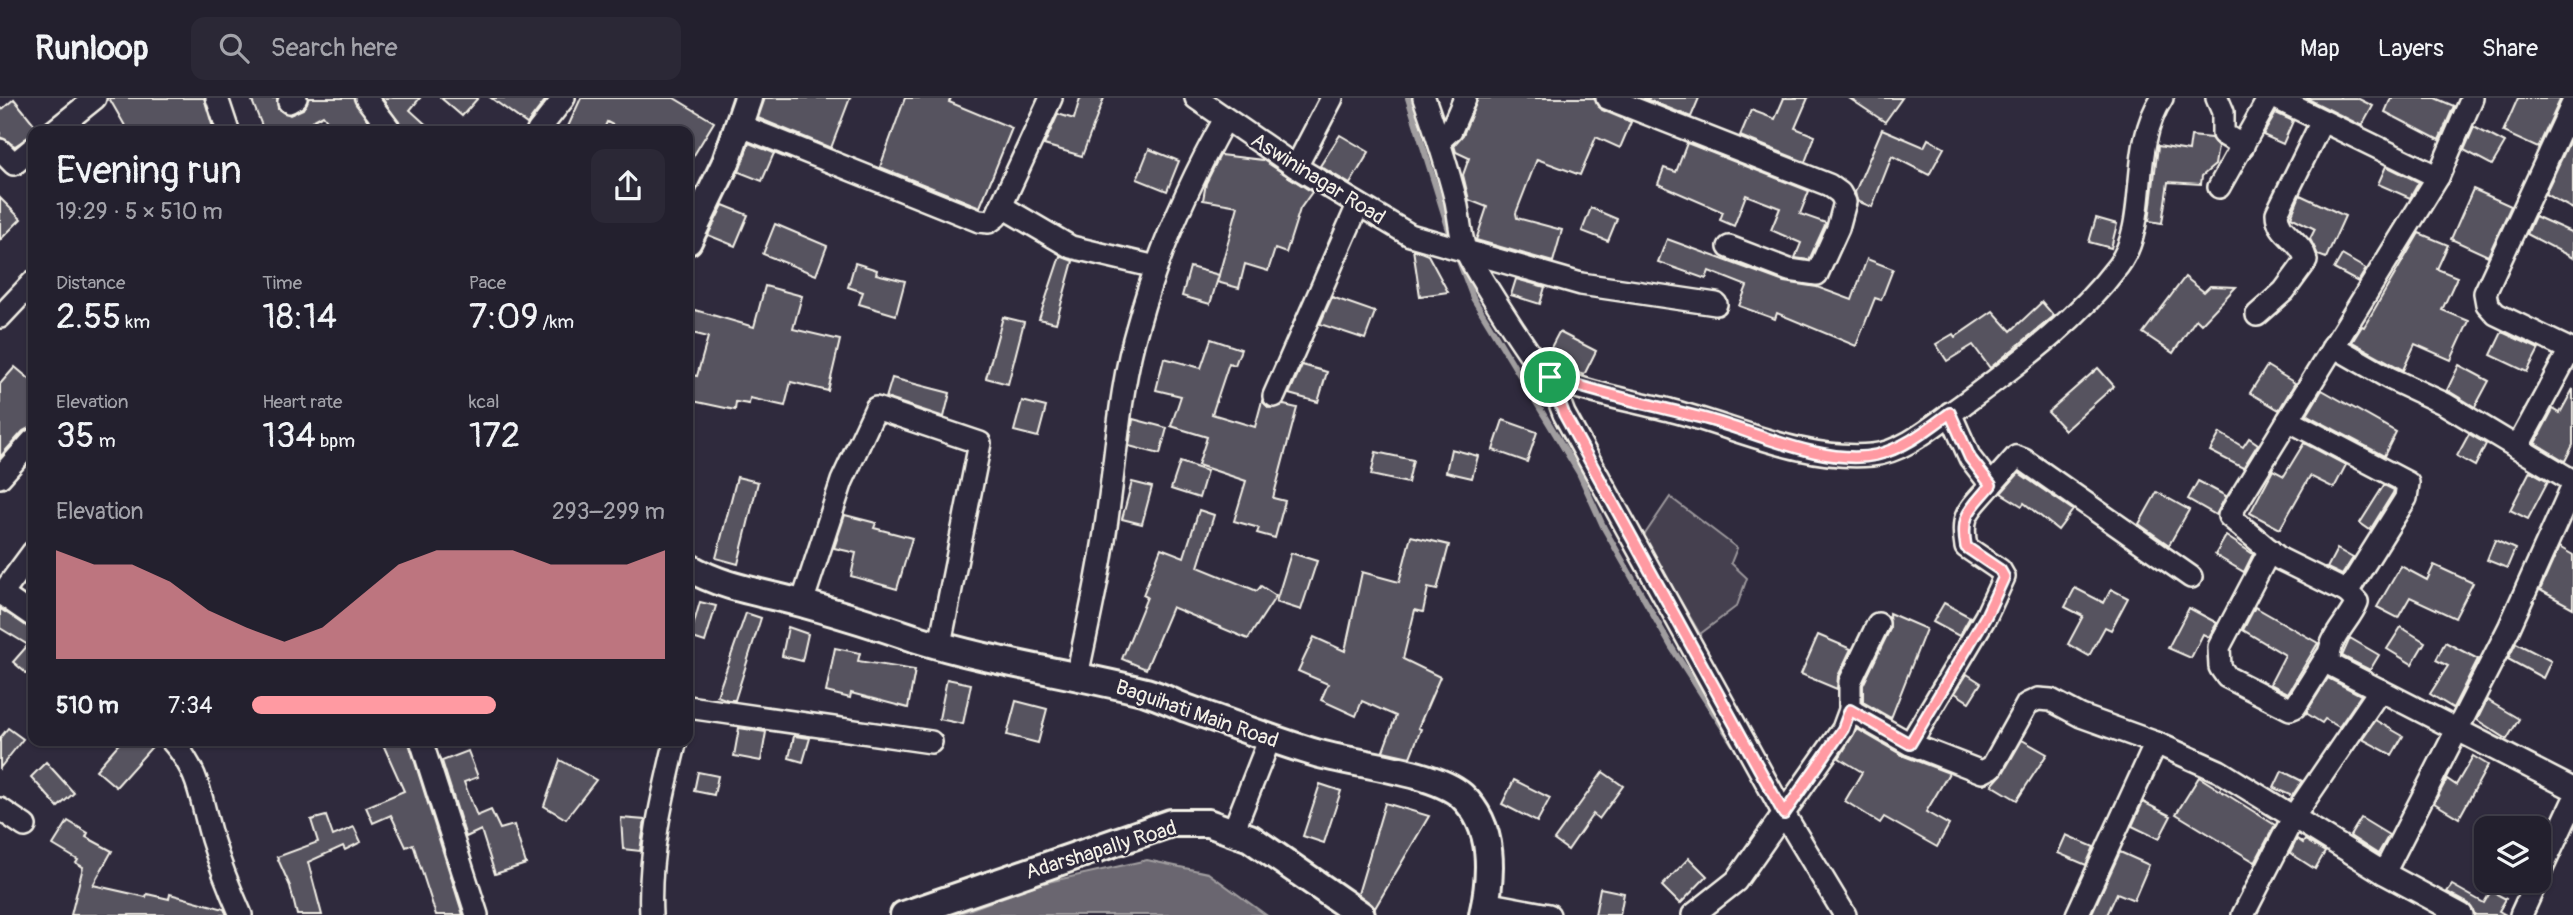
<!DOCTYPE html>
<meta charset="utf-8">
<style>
:root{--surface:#23202e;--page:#2b2836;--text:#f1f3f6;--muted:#a3a3aa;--line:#403e4a;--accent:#ff9aa2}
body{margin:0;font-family:Pangolin,sans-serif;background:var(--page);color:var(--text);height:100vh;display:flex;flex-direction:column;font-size:26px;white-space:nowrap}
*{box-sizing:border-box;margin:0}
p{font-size:23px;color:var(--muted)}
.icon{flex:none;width:38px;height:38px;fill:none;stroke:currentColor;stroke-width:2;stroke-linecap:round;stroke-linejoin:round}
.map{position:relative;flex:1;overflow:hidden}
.side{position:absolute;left:28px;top:28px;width:665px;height:620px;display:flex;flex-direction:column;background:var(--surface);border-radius:14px;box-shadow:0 2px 5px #0004,0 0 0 2px var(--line)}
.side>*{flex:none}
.buttons{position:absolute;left:2474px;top:718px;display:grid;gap:14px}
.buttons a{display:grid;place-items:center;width:77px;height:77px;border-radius:14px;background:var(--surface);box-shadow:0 2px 5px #0004,0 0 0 2px var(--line);font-size:35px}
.pin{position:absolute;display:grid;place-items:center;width:60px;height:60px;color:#fff;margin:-30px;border:4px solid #fff;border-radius:50%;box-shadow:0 2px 7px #0007}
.round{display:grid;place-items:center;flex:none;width:74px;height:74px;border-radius:14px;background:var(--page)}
.summary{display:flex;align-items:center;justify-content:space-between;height:119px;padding:0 28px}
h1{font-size:38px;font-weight:600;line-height:52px}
.metrics{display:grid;grid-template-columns:repeat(3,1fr);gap:10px;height:119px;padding:7px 28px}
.metrics div{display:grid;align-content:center}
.metrics b{font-size:35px;font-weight:600}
.metrics small{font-size:19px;font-weight:400}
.metrics p{font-size:19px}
.chart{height:196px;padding:14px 28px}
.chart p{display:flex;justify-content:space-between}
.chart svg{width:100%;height:126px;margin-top:7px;fill:var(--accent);opacity:.7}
ul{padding:0 28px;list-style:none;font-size:23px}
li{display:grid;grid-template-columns:112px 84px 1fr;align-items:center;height:52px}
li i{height:18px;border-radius:9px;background:var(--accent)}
header{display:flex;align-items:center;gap:42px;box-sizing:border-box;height:98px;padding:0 35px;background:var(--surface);border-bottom:2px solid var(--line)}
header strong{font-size:33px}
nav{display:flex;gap:38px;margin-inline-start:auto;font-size:24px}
.search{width:490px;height:63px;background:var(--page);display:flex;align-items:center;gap:18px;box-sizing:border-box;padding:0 24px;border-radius:14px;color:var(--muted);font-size:26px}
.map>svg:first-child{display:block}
</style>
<header>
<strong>Runloop</strong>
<div class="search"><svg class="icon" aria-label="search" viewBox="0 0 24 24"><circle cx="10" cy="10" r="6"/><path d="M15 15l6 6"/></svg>Search here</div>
<nav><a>Map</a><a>Layers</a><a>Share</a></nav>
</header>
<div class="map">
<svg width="2573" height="817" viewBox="0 0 2573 817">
<rect width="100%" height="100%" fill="#2f2a3d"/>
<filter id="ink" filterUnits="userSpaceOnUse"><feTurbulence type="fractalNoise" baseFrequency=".0143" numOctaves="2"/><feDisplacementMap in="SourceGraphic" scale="14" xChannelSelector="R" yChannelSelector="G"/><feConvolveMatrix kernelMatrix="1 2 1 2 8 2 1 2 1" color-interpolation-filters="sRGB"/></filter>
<g filter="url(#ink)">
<!-- green -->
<polygon fill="#454050" stroke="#9c989c" stroke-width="2" points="1670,399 1737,450 1731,465 1747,480 1737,508 1700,536 1643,439"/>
<!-- water -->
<polygon fill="#6a6670" stroke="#a19ea0" stroke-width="2" points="1147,762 1208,775 1266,817 955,817 1039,786"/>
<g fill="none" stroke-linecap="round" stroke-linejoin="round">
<!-- stream -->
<g stroke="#a19ea0" stroke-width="6">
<polyline points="1408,0 1453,145"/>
<polyline points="1456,155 1473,200 1579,375 1604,430 1672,550 1733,645"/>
</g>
</g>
<!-- building -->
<g fill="#56525f" stroke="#f4f1e8" stroke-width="2">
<polygon points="109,0 204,0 214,33 128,33"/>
<polygon points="251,0 277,0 278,11 290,17 303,11 309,0 353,0 375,33 335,33 323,17 294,33 264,33"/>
<polygon points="382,0 420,0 410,12 433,33 404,33"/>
<polygon points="441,0 478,0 462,18"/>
<polygon points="491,0 547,0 527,26"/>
<polygon points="581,0 674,0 714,24 688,67 688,33 624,33 607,24 603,33 566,33"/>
<polygon points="765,0 850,0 831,50 758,20"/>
<polygon points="905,0 951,0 949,4 1012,30 980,109 880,69"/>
<polygon points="1080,0 1104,0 1082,58 1044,47 1058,16 1074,21"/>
<polygon points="1478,0 1594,0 1602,12 1631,24 1620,50 1596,39 1580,77 1537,61 1516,115 1517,120 1562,132 1553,164 1476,142 1487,109 1469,102 1463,77 1469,60 1456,54 1454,47 1463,37"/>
<polygon points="1643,0 1699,0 1691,19"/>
<polygon points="1784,0 1808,0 1795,30 1815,38 1805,64 1740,38 1751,12 1775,21"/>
<polygon points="1849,0 1902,0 1885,24"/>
<polygon points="2306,0 2357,0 2373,8 2362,28"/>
<polygon points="2391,0 2435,0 2454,8 2439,42 2385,14"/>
<polygon points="2518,0 2561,0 2538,50 2503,34"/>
<polygon points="14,1 39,32 15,48 0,39 0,13"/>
<polygon points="2276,15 2293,23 2283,46 2263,37"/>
<polygon points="2474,29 2505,45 2492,67 2464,52"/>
<polygon points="1882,31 1924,49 1928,41 1944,50 1929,77 1892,58 1872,109 1857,103 1855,94"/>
<polygon points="2573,36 2573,111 2545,96"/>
<polygon points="1340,37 1369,54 1350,86 1320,68"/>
<polygon points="2191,38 2211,40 2218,48 2215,67 2202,78 2201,86 2168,84 2162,125 2149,123 2158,48 2189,53"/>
<polygon points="749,45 791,62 774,55 762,83 739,74"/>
<polygon points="1687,45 1809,93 1800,116 1826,125 1809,162 1795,160 1801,145 1771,132 1780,110 1777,109 1746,97 1734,128 1720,122 1723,114 1658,86 1664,70 1676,74"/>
<polygon points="1149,51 1179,63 1167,93 1137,81"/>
<polygon points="1220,57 1263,62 1312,94 1300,111 1286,155 1275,151 1268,173 1245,166 1239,190 1217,184 1238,108 1203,102 1206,85"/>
<polygon points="2386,68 2419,84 2410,100 2378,86"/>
<polygon points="2473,91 2511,108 2488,158 2451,141"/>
<polygon points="2300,97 2345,118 2326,160 2318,157 2310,141 2315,131 2291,119"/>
<polygon points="0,100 21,121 0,142"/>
<polygon points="723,107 748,117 735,148 708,137"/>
<polygon points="1591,110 1617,121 1608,143 1582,133"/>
<polygon points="2535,118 2573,135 2573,160 2527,136"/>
<polygon points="2096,120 2117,126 2111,150 2089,144"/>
<polygon points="775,126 827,148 816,177 763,156"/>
<polygon points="2419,135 2448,147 2437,171 2457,179 2442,212 2469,223 2451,262 2415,246 2403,272 2352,244 2362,228 2364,229"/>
<polygon points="1667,141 1784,184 1817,189 1852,202 1867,161 1893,171 1881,202 1875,200 1856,248 1777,215 1775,221 1739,208 1747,188 1709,173 1706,181 1658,164"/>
<polygon points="1413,151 1428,157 1448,194 1420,198"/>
<polygon points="2342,157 2366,171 2358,184 2334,171"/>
<polygon points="1060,158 1073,163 1056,225 1039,221"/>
<polygon points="855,165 877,172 876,176 905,183 896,217 859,206 863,194 848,189"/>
<polygon points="1190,169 1219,177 1210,206 1182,198"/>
<polygon points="2185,179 2204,194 2210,188 2236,189 2201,226 2196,221 2173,255 2143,235"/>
<polygon points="1516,181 1545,189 1540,206 1511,197"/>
<polygon points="765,188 802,198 793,231 840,242 828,293 791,284 785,308 750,300 749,306 736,304 735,312 688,302 692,277 697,278 708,239 688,234 688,210 754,229"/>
<polygon points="1332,199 1375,214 1365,241 1320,226"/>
<polygon points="2042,204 2054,218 1990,270 1973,247 1947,263 1936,246 1953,236 1955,239 1993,213 2011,233"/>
<polygon points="1003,219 1024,224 1008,286 986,280"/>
<polygon points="1559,234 1596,253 1584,277 1558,268 1547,257"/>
<polygon points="2502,234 2539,251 2527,274 2491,257"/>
<polygon points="1211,241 1241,251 1235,267 1229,265 1212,316 1255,329 1262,303 1269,310 1284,307 1297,310 1273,400 1285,403 1275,440 1257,435 1259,430 1234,423 1246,383 1198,367 1207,339 1171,328 1181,298 1156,292 1164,260 1201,270"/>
<polygon points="1302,267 1327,274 1318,304 1289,296"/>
<polygon points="2459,267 2489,283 2475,309 2447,292"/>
<polygon points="2267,268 2295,285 2279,312 2250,295"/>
<polygon points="15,269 33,284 33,328 23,333 0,359 0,286"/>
<polygon points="2098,270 2114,288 2065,332 2048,314"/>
<polygon points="892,280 950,295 944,319 886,300"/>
<polygon points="2573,291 2573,347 2565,363 2535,345 2553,311 2560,315"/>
<polygon points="2322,292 2396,334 2384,358 2307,317"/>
<polygon points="1022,303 1046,309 1038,339 1014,333"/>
<polygon points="1133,321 1167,330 1160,356 1129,348"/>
<polygon points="1503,322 1537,334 1527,364 1493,352"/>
<polygon points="2220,335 2243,349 2249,340 2258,346 2243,370 2210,353"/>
<polygon points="2469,336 2486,346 2475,368 2457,358"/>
<polygon points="2304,345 2346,367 2334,390 2310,378 2280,431 2250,415 2273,372 2284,378"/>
<polygon points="1451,351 1478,358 1472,380 1446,374"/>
<polygon points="1376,354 1413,362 1408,385 1371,377"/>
<polygon points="1180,364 1207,373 1199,400 1171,391"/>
<polygon points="2530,373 2548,383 2528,421 2510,412"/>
<polygon points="2019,375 2073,412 2058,432 2024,405 2022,408 2001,395"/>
<polygon points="737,379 758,384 738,466 716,460"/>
<polygon points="2198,383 2226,398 2216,417 2188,401"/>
<polygon points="1132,384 1152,389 1142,426 1122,421"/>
<polygon points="2384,387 2394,392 2393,395 2370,432 2360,425"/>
<polygon points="2157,394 2189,412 2169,447 2139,426"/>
<polygon points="1199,412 1214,417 1198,469 1257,493 1261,488 1276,498 1248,541 1172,509 1146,571 1122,561 1147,499 1143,497 1161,450 1184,459"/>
<polygon points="845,417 876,425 874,430 912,440 897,491 851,478 856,455 834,450"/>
<polygon points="1411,438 1449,447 1437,492 1428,490 1423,514 1415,512 1403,561 1440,579 1418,630 1421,631 1410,659 1383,653 1396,618 1362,603 1356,618 1321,602 1328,586 1298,573 1314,539 1345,553 1362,474 1399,484"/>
<polygon points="2226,438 2253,456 2244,474 2215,457"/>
<polygon points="2495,442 2515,451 2507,470 2487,462"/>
<polygon points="2559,449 2573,457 2573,510 2540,492"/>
<polygon points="2337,451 2353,460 2342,477 2327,470"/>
<polygon points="1291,455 1317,463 1301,512 1276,504"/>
<polygon points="2434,467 2473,485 2455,520 2410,499 2398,520 2377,509 2401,468 2427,482"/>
<polygon points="2075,490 2104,505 2111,491 2128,500 2111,532 2105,529 2089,558 2068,546 2083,518 2065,509"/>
<polygon points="700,504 716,508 705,544 690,539"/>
<polygon points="1944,505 1970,519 1959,538 1933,524"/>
<polygon points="2255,509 2318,545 2288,595 2270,586 2285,557 2243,532"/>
<polygon points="2189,510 2217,525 2209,539 2203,536 2191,560 2168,550"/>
<polygon points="0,511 33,531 33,581 13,564 28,547 0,530"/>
<polygon points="746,515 761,520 735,602 728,602 717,598"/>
<polygon points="1889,515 1926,531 1891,620 1863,604 1863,587 1890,531"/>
<polygon points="788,529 808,536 802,563 782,558"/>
<polygon points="2401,529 2425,544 2412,566 2387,551"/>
<polygon points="1818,537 1851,551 1838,578 1837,591 1801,576"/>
<polygon points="2350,540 2379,557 2370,572 2342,558"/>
<polygon points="2445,544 2478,561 2453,610 2430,596 2448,568 2436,562"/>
<polygon points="2516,545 2551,563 2543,580 2508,561"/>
<polygon points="835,550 860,555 858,563 915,572 908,610 851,595 850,600 826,594"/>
<polygon points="1967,576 1981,585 1969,604 1955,595"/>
<polygon points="2328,580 2361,597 2339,629 2325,621 2322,625 2306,615"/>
<polygon points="947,581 971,586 963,626 939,621"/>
<polygon points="2487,602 2519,621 2507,641 2477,622"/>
<polygon points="1016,603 1047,611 1038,645 1007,637"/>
<polygon points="2375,622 2403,638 2392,657 2362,641"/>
<polygon points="8,630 23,641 0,670 0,640"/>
<polygon points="739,630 766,634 761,663 734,658"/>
<polygon points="1857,631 1904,658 1949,675 1926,714 1949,727 1937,749 1884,719 1880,725 1845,703 1862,674 1839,660"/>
<polygon points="794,638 810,640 803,664 789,660"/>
<polygon points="122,642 158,642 116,689 96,672"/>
<polygon points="381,642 408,642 463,817 436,817 413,746 406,749 391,717 373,725 366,709 404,693"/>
<polygon points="2022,642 2047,656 2017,702 1992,687 2003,675"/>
<polygon points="468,653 478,679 464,684 477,718 491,712 500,731 514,727 526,766 495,776 481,732 466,739 442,663"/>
<polygon points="2473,658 2488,667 2459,720 2434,705 2447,681 2456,687"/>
<polygon points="560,662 596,682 566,721 544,708"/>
<polygon points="46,664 74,695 58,709 31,679"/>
<polygon points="2282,673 2302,683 2292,698 2274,690"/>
<polygon points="698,674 718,678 714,697 694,693"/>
<polygon points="1603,674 1623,688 1599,721 1593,716 1568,752 1554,742"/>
<polygon points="2199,679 2275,727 2255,764 2176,716"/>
<polygon points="1514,682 1550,700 1537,724 1502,706"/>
<polygon points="1320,686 1341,693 1324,745 1303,738"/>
<polygon points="2143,704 2171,718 2159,741 2132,728"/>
<polygon points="1385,705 1429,718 1375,810 1358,796"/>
<polygon points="326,718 333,738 354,729 361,744 345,752 343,748 308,764 322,817 297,817 290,788 277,759 318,744 311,722"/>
<polygon points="621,720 645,722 640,753 623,751"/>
<polygon points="2361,720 2389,737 2378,756 2350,738"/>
<polygon points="68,723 88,735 86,739 112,753 93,787 146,799 147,796 169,801 170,796 224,811 227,817 71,817 83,769 76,765 78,762 53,747"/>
<polygon points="2066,737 2094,749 2086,767 2058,755"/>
<polygon points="2297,741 2303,745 2305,742 2325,754 2315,771 2290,755"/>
<polygon points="2120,754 2149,767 2134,802 2117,795 2107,817 2091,817"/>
<polygon points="1689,760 1707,778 1680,806 1662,788"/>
<polygon points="2452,787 2484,805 2491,793 2506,801 2499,813 2506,817 2475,817 2469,806 2447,794"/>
<polygon points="1600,790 1624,795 1620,817 1595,817"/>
</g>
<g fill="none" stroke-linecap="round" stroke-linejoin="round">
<defs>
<g id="minor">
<polyline points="217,0 228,33"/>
<polyline points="366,0 391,33"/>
<polyline points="1196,0 1296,69 1410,137 1581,186 1716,206"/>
<path d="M1424,0C1436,34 1447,68 1456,103C1459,118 1460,134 1464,148C1469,164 1530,259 1543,273C1558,290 1648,306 1673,313C1738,330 1804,363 1872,357C1905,354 1935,326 1961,308C2017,266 2075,225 2118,168C2151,124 2128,52 2162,0"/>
<polyline points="1607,0 1829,87 1840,95 1845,104 1838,130 1817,176 1789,172 1729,149"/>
<polyline points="2217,0 2223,14 2223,36 2243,48"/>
<polyline points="2276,0 2438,79"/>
<polyline points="289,4 296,0"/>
<polyline points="2573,5 2485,195 2487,206 2496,216 2573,253"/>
<polyline points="739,27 979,123 989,124 996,119 1051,0"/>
<polyline points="54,33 95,0"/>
<polyline points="538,33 564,0"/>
<polyline points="1439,43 1451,32 1465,0"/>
<polyline points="0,52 14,66 33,50"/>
<polyline points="1296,69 1332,0"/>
<polyline points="2219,89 2269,0"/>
<polyline points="1001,108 1071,149 1156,169"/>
<path d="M2257,217L2284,193L2306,163C2303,142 2277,137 2277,115L2322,23"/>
<polyline points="0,219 33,184"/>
<polyline points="2333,248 2389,280 2445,306 2573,383"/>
<polyline points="1550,279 1564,316 1784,716 1845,817"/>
<polyline points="1274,298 1358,107"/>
<polyline points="1950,315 1970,360 1991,387 2016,359 2024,362 2191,479"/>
<path d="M2288,322L2408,385L2406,400L2347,494L2357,504C2349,525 2322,545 2331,567L2573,691"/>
<polyline points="2518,348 2570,252"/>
<polyline points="0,379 33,342"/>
<polyline points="2270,452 2219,549 2220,569 2227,579 2290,611 2295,609 2327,558"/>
<polyline points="2347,494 2280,461 2229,418 2438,79 2472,0"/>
<polyline points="0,495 33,518"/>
<polyline points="2,496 33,454"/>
<polyline points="802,505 842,383 876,310 980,345 940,546"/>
<path d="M1077,578C1089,521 1102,464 1109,406C1117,347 1121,284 1138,227C1158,154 1188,87 1225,21"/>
<polyline points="688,609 931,644"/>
<polyline points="1850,612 1910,646 1982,674 1992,669 2027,606 2038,601 2051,602 2081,618 2156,645"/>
<path d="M171,642C201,675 200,701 212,741C220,767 230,792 241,817"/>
<polyline points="421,642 477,817"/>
<path d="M1910,646L1986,518L2004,479L2000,472L1966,449C1960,414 1970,412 1991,387"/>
<polyline points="0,711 25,728"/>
<polyline points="1233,734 1270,640"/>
<polyline points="2384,775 2509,530 2573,387"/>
<polyline points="2539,777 2573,704"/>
<polyline points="1485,805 1549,817"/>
<path d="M651,817C648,757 662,700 676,642"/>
<polyline points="1693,817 1736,783 1843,631 1850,612 1850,584 1878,526"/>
<polyline points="2077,817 2156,645 2219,673 2384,775 2462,817"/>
<polyline points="2243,817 2294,718 2380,592"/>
<polyline points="2521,817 2537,782"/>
</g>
<g id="tertiary">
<polyline points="688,143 726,64 748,0"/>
<path d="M688,469C725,491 767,495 808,507C844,517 879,528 914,540C990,564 1070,575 1146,594C1160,598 1173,605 1186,610C1229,625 1272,642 1316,655C1353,666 1434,673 1462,698C1495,729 1492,776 1483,817"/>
<polyline points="904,817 1171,725 1208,725 1250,740 1361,817"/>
</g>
</defs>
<!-- minor casing -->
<use href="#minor" stroke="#f4f1e8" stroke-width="26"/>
<!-- tertiary casing -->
<use href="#tertiary" stroke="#f4f1e8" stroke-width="32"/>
<!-- minor -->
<use href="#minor" stroke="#2f2a3d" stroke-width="21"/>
<!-- tertiary -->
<use href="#tertiary" stroke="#2f2a3d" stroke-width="26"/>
</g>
</g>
<g fill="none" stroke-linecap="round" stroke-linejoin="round" filter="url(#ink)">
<defs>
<path id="route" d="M1550,279C1603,297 1657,308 1710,322C1757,335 1827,368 1876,357C1905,350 1927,332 1950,315L1970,360L1991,387C1971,411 1960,416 1966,449L2000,472L2004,479L1986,518L1910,646L1850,612L1843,631L1784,716L1564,316Z"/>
</defs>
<!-- route casing -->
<use href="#route" stroke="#fff" stroke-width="14"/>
<!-- route -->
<use href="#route" stroke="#ff9aa2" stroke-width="9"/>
</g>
<g text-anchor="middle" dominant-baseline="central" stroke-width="5" stroke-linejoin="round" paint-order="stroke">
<!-- street labels -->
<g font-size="21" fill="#f4f1e8" stroke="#2f2a3d">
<text transform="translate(1318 81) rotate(32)">Aswininagar Road</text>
<text transform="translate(1197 616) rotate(19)">Baguihati Main Road</text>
<text transform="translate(1101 752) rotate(-17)">Adarshapally Road</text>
</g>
</g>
</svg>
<div class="buttons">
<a><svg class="icon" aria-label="layers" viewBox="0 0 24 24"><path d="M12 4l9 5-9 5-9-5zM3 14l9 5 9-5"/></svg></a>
</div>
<div class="pin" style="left:1550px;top:279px;background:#1e9e55"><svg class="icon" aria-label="arrive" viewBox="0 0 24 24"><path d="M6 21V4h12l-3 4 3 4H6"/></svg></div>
<section class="side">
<div class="summary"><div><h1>Evening run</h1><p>19:29 · 5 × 510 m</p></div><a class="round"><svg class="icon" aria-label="share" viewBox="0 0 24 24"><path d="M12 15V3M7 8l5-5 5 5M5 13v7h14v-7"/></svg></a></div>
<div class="metrics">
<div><p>Distance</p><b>2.55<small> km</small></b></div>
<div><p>Time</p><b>18:14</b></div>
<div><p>Pace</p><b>7:09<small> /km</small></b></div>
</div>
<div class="metrics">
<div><p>Elevation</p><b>35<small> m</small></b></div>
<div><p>Heart rate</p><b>134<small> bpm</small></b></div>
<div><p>kcal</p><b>172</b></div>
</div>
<div class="chart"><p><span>Elevation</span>293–299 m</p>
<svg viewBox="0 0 160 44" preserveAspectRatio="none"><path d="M0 44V6L10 11L20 11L30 17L40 27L50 33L60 38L70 33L80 22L90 11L100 6L110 6L120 6L130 11L140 11L150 11L160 6V44z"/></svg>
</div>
<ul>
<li><b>510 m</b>7:34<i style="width:59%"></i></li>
</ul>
</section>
</div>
